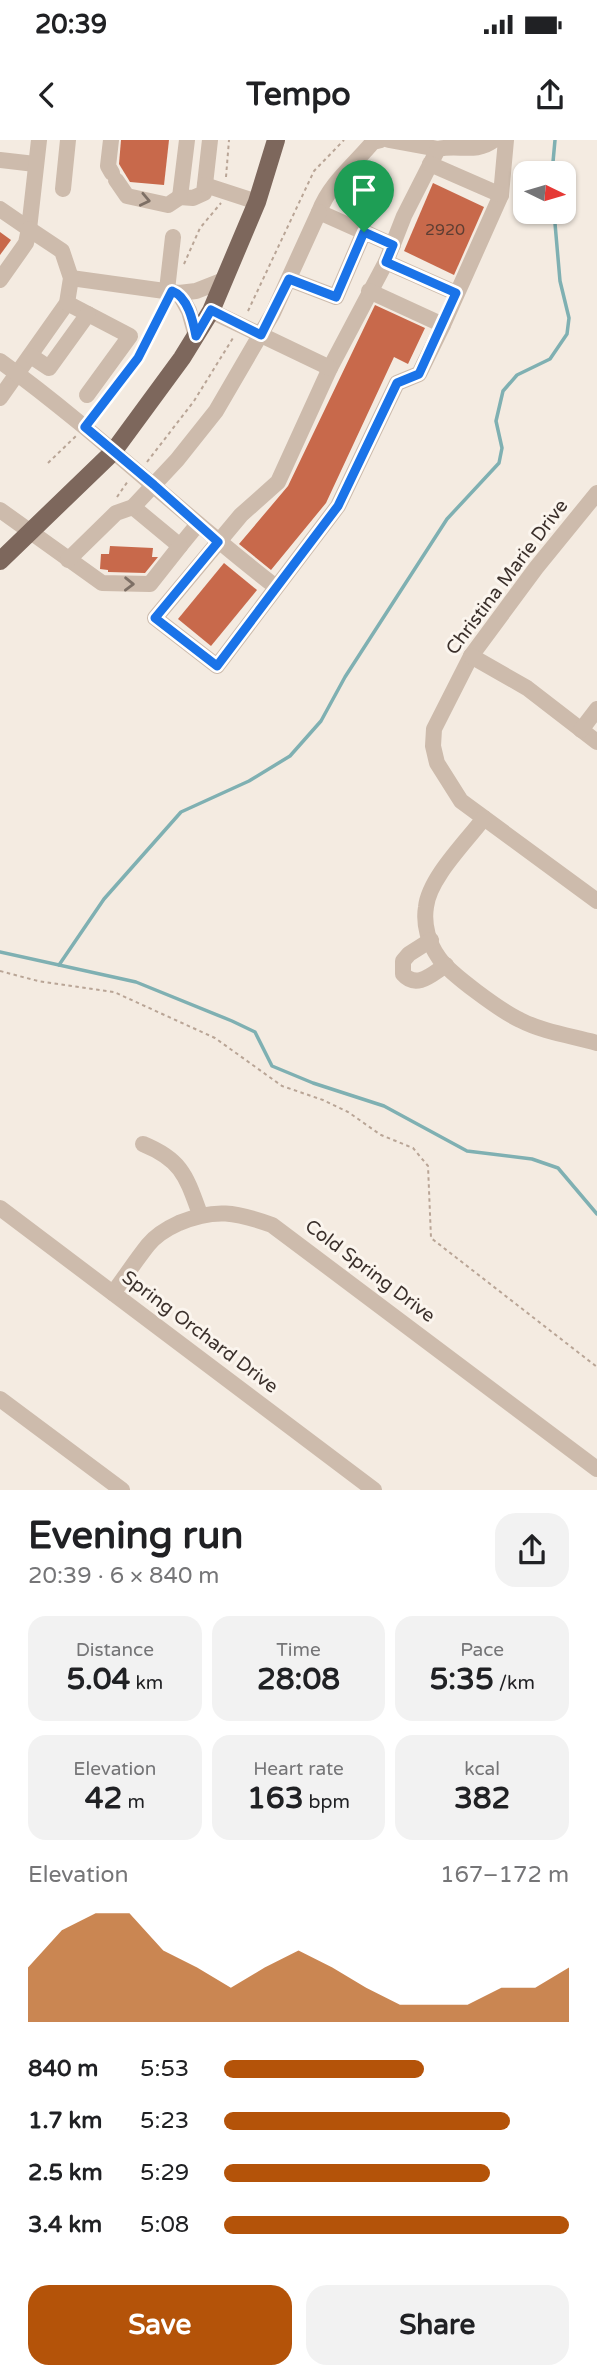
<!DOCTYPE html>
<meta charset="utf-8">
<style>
:root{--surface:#fff;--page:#f2f2f2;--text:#202124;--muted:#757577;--accent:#b45309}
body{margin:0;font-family:"Varela Round",sans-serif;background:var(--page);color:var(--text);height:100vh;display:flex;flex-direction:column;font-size:26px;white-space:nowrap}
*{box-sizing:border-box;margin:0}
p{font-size:23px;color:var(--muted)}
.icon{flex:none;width:38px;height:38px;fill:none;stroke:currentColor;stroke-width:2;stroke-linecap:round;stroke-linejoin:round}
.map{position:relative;height:1350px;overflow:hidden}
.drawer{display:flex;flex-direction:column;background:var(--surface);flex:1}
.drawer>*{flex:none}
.needle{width:46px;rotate:95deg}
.buttons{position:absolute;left:513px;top:21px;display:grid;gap:14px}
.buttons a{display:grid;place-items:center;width:63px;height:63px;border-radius:14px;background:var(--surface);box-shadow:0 2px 5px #0004;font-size:35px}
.pin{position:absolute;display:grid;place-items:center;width:60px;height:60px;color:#fff;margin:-72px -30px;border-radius:50% 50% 50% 0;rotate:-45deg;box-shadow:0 0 7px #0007}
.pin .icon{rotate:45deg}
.round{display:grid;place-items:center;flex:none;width:74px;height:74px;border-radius:21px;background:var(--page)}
.head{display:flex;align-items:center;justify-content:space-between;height:119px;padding:0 28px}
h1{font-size:38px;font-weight:700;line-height:52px}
.metrics{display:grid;grid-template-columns:repeat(3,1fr);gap:10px;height:119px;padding:7px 28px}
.metrics div{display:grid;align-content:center;border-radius:18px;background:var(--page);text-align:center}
.metrics b{font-size:30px;font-weight:700}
.metrics small{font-size:19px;font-weight:400}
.metrics p{font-size:19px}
.chart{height:196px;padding:14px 28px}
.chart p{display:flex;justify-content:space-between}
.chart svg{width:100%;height:126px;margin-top:7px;fill:var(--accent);opacity:.7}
.button{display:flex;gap:14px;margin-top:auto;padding:14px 28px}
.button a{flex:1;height:80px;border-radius:21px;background:var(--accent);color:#fff;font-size:28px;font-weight:700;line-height:80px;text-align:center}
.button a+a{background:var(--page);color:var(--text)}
ul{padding:0 28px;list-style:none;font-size:23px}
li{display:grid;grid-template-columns:112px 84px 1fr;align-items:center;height:52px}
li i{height:18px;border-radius:9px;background:var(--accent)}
.status{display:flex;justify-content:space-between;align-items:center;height:49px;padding:0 35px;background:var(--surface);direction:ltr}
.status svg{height:19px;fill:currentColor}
header{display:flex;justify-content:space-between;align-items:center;height:91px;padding:0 28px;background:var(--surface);font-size:32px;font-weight:700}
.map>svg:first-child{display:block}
</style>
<div class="status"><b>20:39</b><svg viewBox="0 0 49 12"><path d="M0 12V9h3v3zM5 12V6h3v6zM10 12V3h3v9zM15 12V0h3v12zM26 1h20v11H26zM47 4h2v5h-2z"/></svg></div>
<header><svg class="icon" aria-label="back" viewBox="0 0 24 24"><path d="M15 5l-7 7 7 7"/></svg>Tempo<svg class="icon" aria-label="share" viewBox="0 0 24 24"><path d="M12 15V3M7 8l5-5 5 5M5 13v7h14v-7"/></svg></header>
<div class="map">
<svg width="597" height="1350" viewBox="0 0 597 1350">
<rect width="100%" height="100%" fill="#f4ebe1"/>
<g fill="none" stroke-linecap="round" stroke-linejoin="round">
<!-- stream -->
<g stroke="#7fb0b2" stroke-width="3.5">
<polyline points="552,33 555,0"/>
<polyline points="0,812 136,842 232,881 255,892 272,926 313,943 384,966 467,1011 532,1019 558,1028 597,1074"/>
<polyline points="59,825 104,759 181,672 249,641 290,616 321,581 345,537 447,379 499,323 502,308 496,281 503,251 517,235 550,219 567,194 569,178 560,141 554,72"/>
</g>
</g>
<!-- building -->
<g fill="#c8694b">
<polygon points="121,0 169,0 164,45 130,42 119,24"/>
<polygon points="433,43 484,67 454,135 404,111"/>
<polygon points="0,92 11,100 0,115"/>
<polygon points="375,165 425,188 408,224 394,217 326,363 271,430 239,404 288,346"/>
<polygon points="110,406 153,408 152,417 158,417 145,433 108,432 108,430 100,429 101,414 109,414"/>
<polygon points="224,423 257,450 211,506 178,479"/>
</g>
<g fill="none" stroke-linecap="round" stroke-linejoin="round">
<!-- path -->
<g stroke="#b9a596" stroke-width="2" stroke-dasharray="3.5 3.5" stroke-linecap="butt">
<polyline points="226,37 229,0"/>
<polyline points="184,124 200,88 221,63"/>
<polyline points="248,171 314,31 344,0"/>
<polyline points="93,276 138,218 165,164"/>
<polyline points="147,322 194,261 233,198"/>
<polyline points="48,323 76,296"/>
<polyline points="117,357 128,341"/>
<polyline points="0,831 38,841 114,852 215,898 282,946 323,960 348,972 381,995 413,1008 428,1026 431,1098 597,1227"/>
</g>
<!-- minor -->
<g stroke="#cdbbac" stroke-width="16">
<polyline points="111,0 108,26 112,33"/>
<polyline points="187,0 180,57 193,58 204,53 210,0"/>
<path d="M381,0L373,2C353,26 330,43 319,72L393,105"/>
<polyline points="389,0 438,9"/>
<path d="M494,0C476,14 458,4 438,9L404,76L386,122L330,228L278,342L241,375L155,478L217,526L338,366L397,243L419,234L443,185L501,55L506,0"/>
<polyline points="0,20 35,24"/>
<polyline points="430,24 501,55"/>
<polyline points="116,40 127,56 168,65 180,57"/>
<polyline points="205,45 257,62"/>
<polyline points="63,49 68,0"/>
<polyline points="0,69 29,89 39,0"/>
<polyline points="386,122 456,153"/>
<polyline points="71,138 179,153 196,151 224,140"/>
<polyline points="289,139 336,157 364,92"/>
<polyline points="0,140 26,103 29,89 62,111 71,138 67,163 0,258"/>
<polyline points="167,150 173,97"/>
<polyline points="369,151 443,185"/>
<polyline points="179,153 189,171 196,196"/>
<polyline points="67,163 130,196 87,255"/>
<polyline points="211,171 330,228"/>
<polyline points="31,216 49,228 88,174"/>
<path d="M0,221C97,291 182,375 276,447"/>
<polyline points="597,353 536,428 471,516 434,589 433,606 437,623 461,661 597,761"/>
<polyline points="133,367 180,406 198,384"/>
<polyline points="0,370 102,443 150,444 180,406"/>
<polyline points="68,420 116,373 133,367 177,320 216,271 273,173 319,72"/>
<polyline points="471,516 527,548 597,602"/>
<polyline points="581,590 597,569"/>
<path d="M484,678C466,702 429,738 426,767C423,785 429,804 439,818C450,834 501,871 520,880C543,892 572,896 597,903"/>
<path d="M431,800L409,814L403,821V834C417,850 433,833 446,825"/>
<path d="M143,1004C182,1020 186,1036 200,1074"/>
<polyline points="0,1068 374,1350"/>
<path d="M113,1153C125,1137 136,1120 148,1105C156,1095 168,1088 179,1083C215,1068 236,1072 272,1085L597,1329"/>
<polyline points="0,1259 122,1350"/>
</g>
<!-- major -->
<polyline stroke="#7d675c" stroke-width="18" points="0,421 113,312 182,218 211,171 257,62 276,0"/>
</g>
<!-- one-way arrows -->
<defs><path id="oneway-chevron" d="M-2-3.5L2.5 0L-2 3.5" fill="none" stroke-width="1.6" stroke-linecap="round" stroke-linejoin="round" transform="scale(1.75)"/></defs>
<g stroke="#7d6f65">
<use href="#oneway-chevron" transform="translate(145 60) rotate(12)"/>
<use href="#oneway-chevron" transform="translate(129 444) rotate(1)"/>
</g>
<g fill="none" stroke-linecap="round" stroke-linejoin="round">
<defs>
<path id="route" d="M364,92L393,105L386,122L456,153L419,234L397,243L338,366L217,526L155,478L218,402L154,345L85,287L138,218L172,151C188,157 193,181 196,196L211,170L261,195L289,139L336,157Z"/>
</defs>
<!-- route casing -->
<use href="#route" stroke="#fff" stroke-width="14"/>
<!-- route -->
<use href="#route" stroke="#1a73e8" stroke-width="9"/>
</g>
<g text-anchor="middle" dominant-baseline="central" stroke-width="6" stroke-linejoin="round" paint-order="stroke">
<!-- number labels -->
<g font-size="16" fill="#5e3e33">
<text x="445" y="90">2920</text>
</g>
<!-- street labels -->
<g font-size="19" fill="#3b302b" stroke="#fbf5ee">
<text transform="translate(507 437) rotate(-53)">Christina Marie Drive</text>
<text transform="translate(370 1131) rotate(37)">Cold Spring Drive</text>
<text transform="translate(200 1192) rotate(37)">Spring Orchard Drive</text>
</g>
</g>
</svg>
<div class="buttons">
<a><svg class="needle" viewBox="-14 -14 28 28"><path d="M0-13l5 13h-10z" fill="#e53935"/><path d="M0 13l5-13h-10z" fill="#757577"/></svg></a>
</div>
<div class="pin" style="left:364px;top:92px;background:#1e9e55"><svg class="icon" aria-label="arrive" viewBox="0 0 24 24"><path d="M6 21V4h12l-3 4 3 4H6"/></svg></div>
</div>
<section class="drawer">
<div class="head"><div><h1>Evening run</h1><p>20:39 · 6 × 840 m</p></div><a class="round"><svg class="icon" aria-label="share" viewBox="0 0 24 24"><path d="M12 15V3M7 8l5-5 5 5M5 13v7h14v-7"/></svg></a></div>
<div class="metrics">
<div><p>Distance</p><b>5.04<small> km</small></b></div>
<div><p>Time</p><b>28:08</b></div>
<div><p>Pace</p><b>5:35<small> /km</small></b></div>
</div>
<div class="metrics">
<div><p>Elevation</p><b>42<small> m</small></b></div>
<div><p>Heart rate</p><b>163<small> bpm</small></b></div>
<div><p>kcal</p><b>382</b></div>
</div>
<div class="chart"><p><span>Elevation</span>167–172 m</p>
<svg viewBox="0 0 160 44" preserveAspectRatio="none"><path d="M0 44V25L10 12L20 6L30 6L40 19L50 25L60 32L70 25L80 19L90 25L100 32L110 38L120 38L130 38L140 32L150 32L160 25V44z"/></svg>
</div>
<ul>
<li><b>840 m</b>5:53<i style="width:58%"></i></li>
<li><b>1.7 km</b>5:23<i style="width:83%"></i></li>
<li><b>2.5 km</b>5:29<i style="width:77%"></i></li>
<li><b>3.4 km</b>5:08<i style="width:100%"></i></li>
</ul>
<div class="button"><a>Save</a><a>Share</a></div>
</section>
